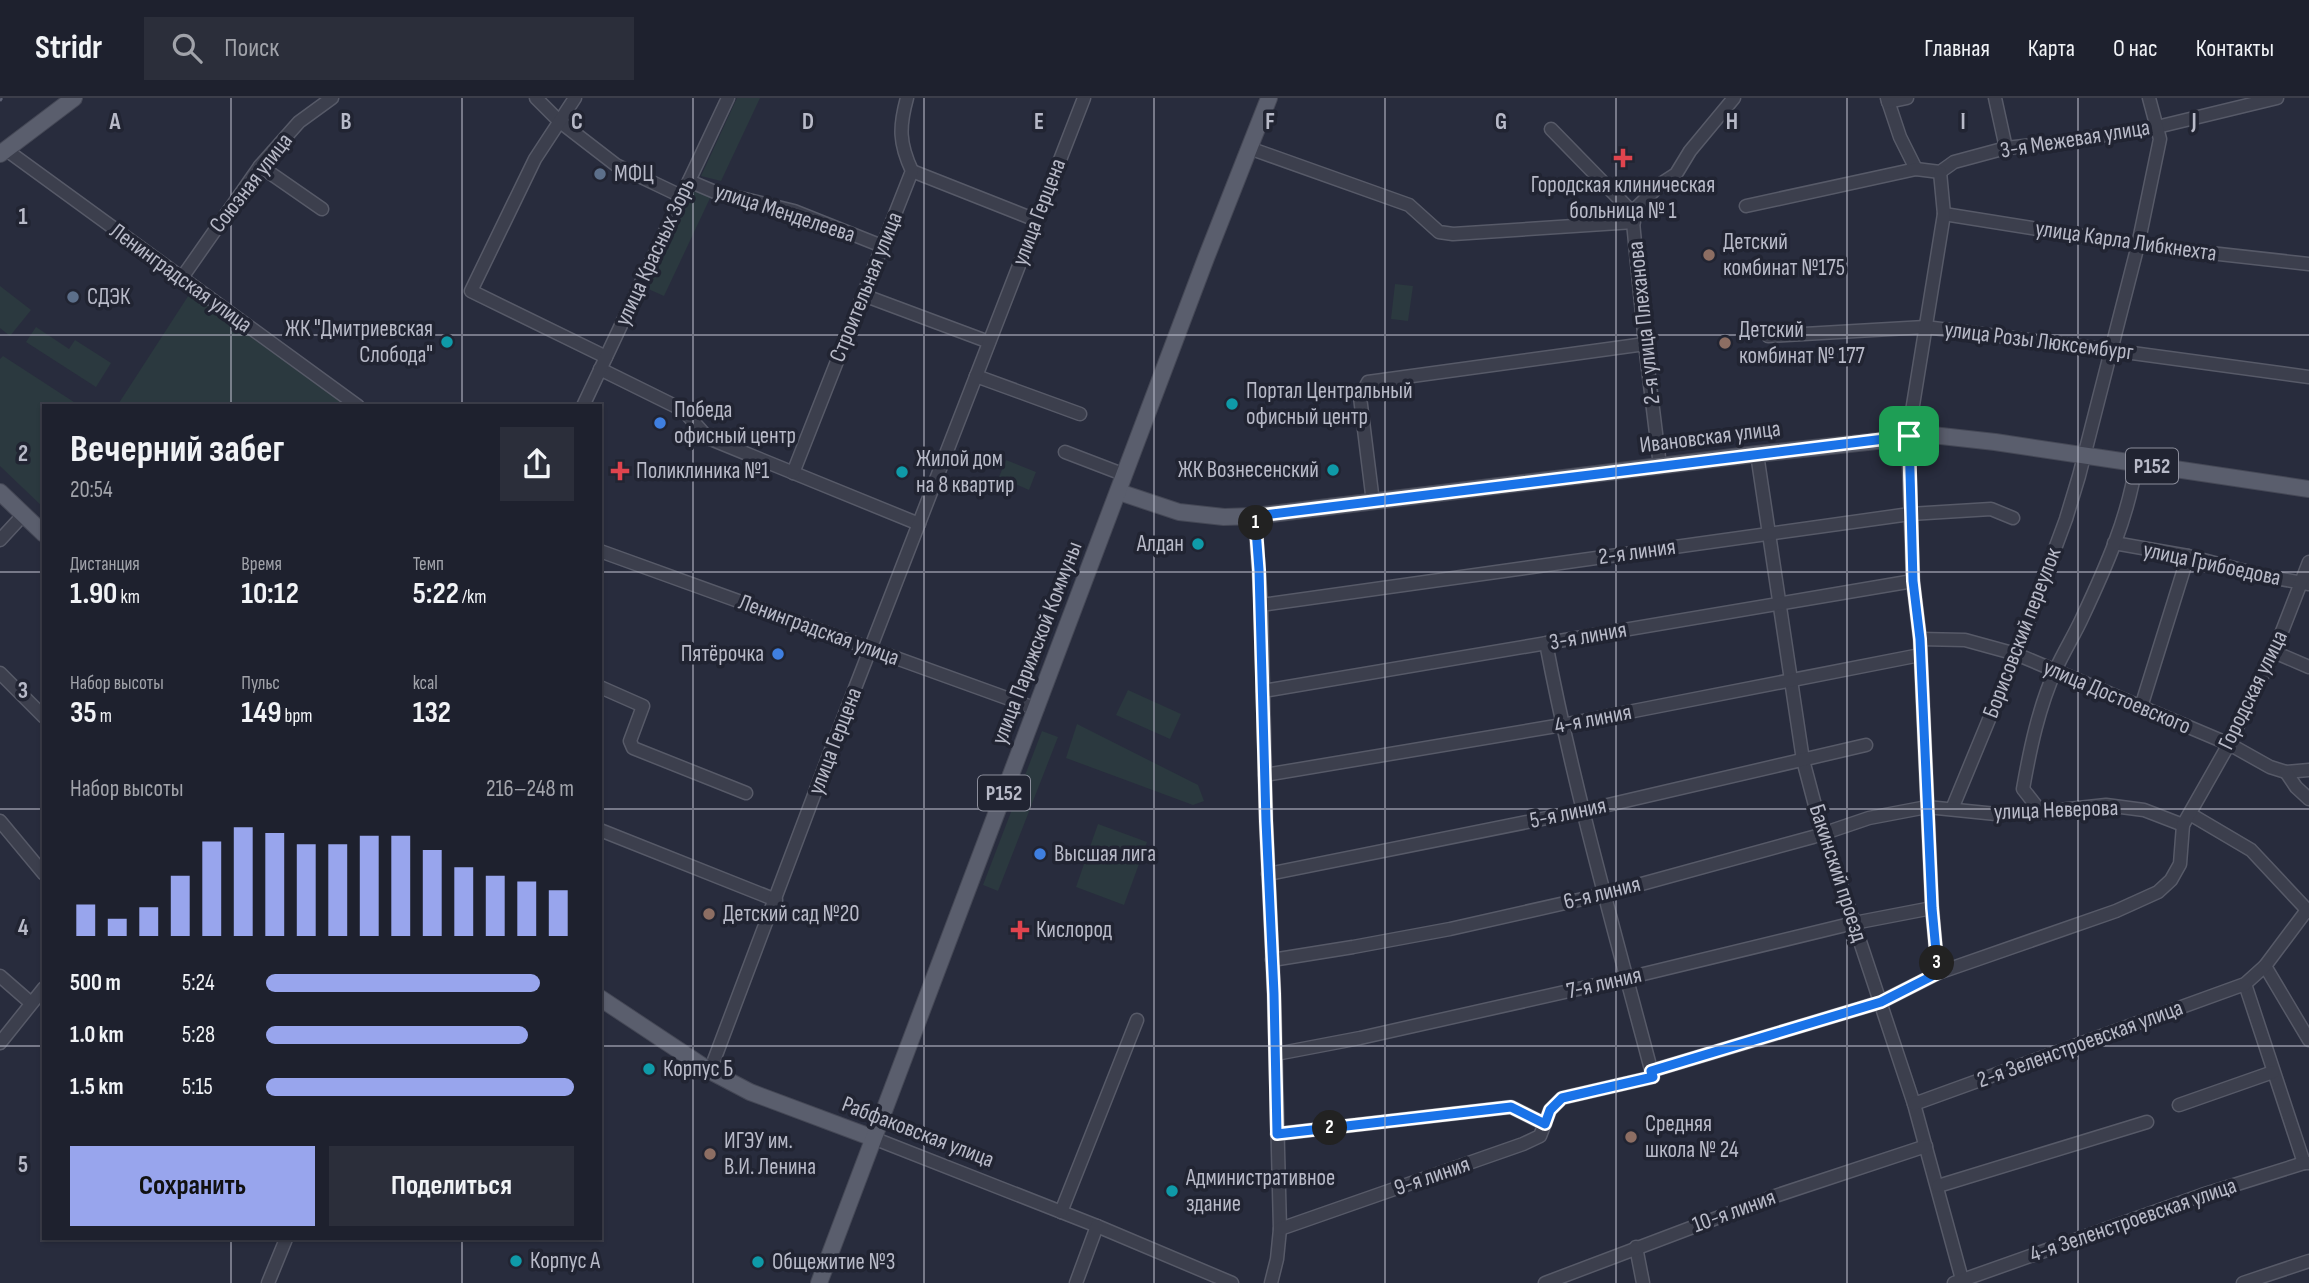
<!DOCTYPE html>
<html lang="ru">
<meta charset="utf-8">
<style>
:root{--surface:#1e212e;--page:#2b2e3a;--text:#f1f3f6;--muted:#a1a3aa;--line:#3c3e4a;--accent:#98a5ed}
body{margin:0;font-family:"Sofia Sans Condensed",sans-serif;background:var(--page);color:var(--text);height:100vh;display:flex;flex-direction:column;font-size:26px;white-space:nowrap}
*{box-sizing:border-box;margin:0}
p{font-size:23px;color:var(--muted)}
.icon{flex:none;width:38px;height:38px;fill:none;stroke:currentColor;stroke-width:2;stroke-linecap:round;stroke-linejoin:round}
.map{position:relative;flex:1;overflow:hidden}
.side{position:absolute;left:42px;top:306px;width:560px;height:836px;display:flex;flex-direction:column;background:var(--surface);border-radius:0px;box-shadow:0 2px 5px #0004,0 0 0 2px var(--line)}
.side>*{flex:none}
.pin{position:absolute;display:grid;place-items:center;width:60px;height:60px;color:#fff;margin:-30px;border-radius:14px;box-shadow:0 4px 10px #0006}
.km{position:absolute;width:35px;height:35px;margin:-18px;border-radius:50%;background:#222;color:#fff;font-size:19px;line-height:35px;text-align:center}
.round{display:grid;place-items:center;flex:none;width:74px;height:74px;border-radius:0px;background:var(--page)}
.summary{display:flex;align-items:center;justify-content:space-between;height:119px;padding:0 28px}
h1{font-size:38px;font-weight:700;line-height:52px}
.metrics{display:grid;grid-template-columns:repeat(3,1fr);gap:10px;height:119px;padding:7px 28px}
.metrics div{display:grid;align-content:center}
.metrics b{font-size:30px;font-weight:700}
.metrics small{font-size:19px;font-weight:400}
.metrics p{font-size:19px}
.chart{height:196px;padding:14px 28px}
.chart p{display:flex;justify-content:space-between}
.chart svg{width:100%;height:126px;margin-top:7px;stroke:var(--accent);stroke-width:6}
.action{display:flex;gap:14px;margin-top:auto;padding:14px 28px}
.action a{flex:1;height:80px;border-radius:0px;background:var(--accent);color:#111;font-size:28px;font-weight:700;line-height:80px;text-align:center}
.action a+a{background:var(--page);color:var(--text)}
ul{padding:0 28px;list-style:none;font-size:23px}
li{display:grid;grid-template-columns:112px 84px 1fr;align-items:center;height:52px}
li i{height:18px;border-radius:9px;background:var(--accent)}
header{display:flex;align-items:center;gap:42px;box-sizing:border-box;height:98px;padding:0 35px;background:var(--surface);border-bottom:2px solid var(--line)}
header strong{font-size:33px}
nav{display:flex;gap:38px;margin-inline-start:auto;font-size:24px}
.search{width:490px;height:63px;background:var(--page);display:flex;align-items:center;gap:18px;box-sizing:border-box;padding:0 24px;border-radius:0px;color:var(--muted);font-size:26px}
.map>svg:first-child{display:block}
</style>
<header>
<strong>Stridr</strong>
<div class="search"><svg class="icon" aria-label="search" viewBox="0 0 24 24"><circle cx="10" cy="10" r="6"/><path d="M15 15l6 6"/></svg>Поиск</div>
<nav><a>Главная</a><a>Карта</a><a>О нас</a><a>Контакты</a></nav>
</header>
<div class="map">
<svg width="2309" height="1185" viewBox="0 0 2309 1185">
<rect width="100%" height="100%" fill="#282c3d"/>
<!-- green -->
<g fill="#2b393f">
<polygon points="737,0 760,0 721,83 701,78"/>
<polygon points="693,89 711,98 664,198 646,190"/>
<polygon points="1395,186 1413,188 1408,223 1391,221"/>
<polygon points="0,188 31,212 10,238 0,230"/>
<polygon points="194,189 359,308 117,308"/>
<polygon points="36,229 69,251 75,242 111,265 96,289 26,244"/>
<polygon points="3,258 80,308 44,308 44,410 0,368 0,261"/>
<polygon points="1006,362 1036,374 1029,392 999,379"/>
<polygon points="1128,592 1181,616 1170,641 1116,617"/>
<polygon points="1077,626 1198,687 1204,703 1193,707 1066,660"/>
<polygon points="1042,633 1058,639 998,793 983,787"/>
<polygon points="1098,726 1147,744 1124,807 1076,789"/>
</g>
<g fill="none" stroke-linecap="round" stroke-linejoin="round">
<defs>
<g id="minor">
<polyline points="536,0 559,23 616,67 681,98"/>
<polyline points="575,0 535,61 471,193 606,259"/>
<polyline points="1887,0 1900,39 1916,71"/>
<polyline points="1995,0 2006,50"/>
<polyline points="1888,4 1907,0"/>
<polyline points="1551,31 1632,114 1645,246 1660,368"/>
<polyline points="1249,50 1409,107 1439,134 1453,136 1634,124"/>
<polyline points="5,51 358,308"/>
<polyline points="260,68 322,111"/>
<polyline points="912,73 1036,122"/>
<polyline points="689,83 715,94 794,113 882,148"/>
<polyline points="1746,108 1916,71 1940,74 1954,64 2006,50 2060,44 2157,29 2277,0"/>
<polyline points="1632,114 1662,85 1676,76 1690,53 1734,0"/>
<polyline points="1944,116 2138,147 2309,166"/>
<polyline points="181,181 260,68 299,24 332,0"/>
<polyline points="863,197 989,244"/>
<polyline points="1768,238 1925,229 2110,252 2309,279"/>
<polyline points="600,271 683,312 708,340 919,426"/>
<polyline points="976,278 1080,316"/>
<polyline points="583,308 728,0"/>
<polyline points="1065,354 1125,377"/>
<polyline points="1757,356 1803,662 1816,711 1914,1006 1963,1185"/>
<path d="M793,375L912,73C899,45 899,29 907,0"/>
<polyline points="1373,404 1360,299 1368,284 1645,246"/>
<polyline points="1255,418 1261,507 1266,723 1274,896 1280,1131 1277,1161 1271,1185"/>
<polyline points="0,442 24,416"/>
<polyline points="2114,445 2188,458 2264,478 2309,486"/>
<polyline points="600,453 1037,611"/>
<polyline points="1261,507 1910,416 1991,411 2013,420"/>
<polyline points="1920,541 1965,542 2016,556 2229,646 2270,669 2286,674 2309,672"/>
<polyline points="2274,554 2309,569"/>
<polyline points="0,575 44,619"/>
<polyline points="600,589 643,608 630,643 633,650 746,695"/>
<polyline points="1263,593 1913,483"/>
<polyline points="2141,609 2188,458"/>
<polyline points="2286,674 2296,689 2309,701"/>
<polyline points="1265,677 1562,627 1920,557"/>
<polyline points="1952,711 2016,556 2066,421 2079,378 2138,147 2160,41 2149,0"/>
<path d="M2041,714L2023,691C2030,651 2039,608 2056,571C2064,553 2075,536 2083,518C2105,471 2129,418 2136,365"/>
<polyline points="2190,716 2251,752 2309,814"/>
<polyline points="0,723 44,776"/>
<polyline points="600,732 776,802"/>
<polyline points="1268,776 1582,713 1866,647"/>
<polyline points="1272,862 1353,849 1450,831 1605,796 1813,739 1869,720 1927,709 1996,716 2041,714 2106,707 2144,712 2183,727"/>
<polyline points="2265,868 2309,942"/>
<polyline points="1938,875 1932,810 1920,541 1913,483 1908,338 1944,116 1940,74"/>
<polyline points="0,878 31,905"/>
<polyline points="2245,886 2304,1065 2309,1065"/>
<polyline points="0,945 44,890"/>
<polyline points="1276,956 1360,940 1627,880 1854,825 1932,810"/>
<polyline points="710,973 831,652 1084,0"/>
<polyline points="1651,973 1881,904 1938,875 2116,813 2158,794 2171,782 2180,766 2183,727 2229,646 2274,554 2309,464"/>
<polyline points="1914,1006 2245,886 2265,868 2307,812"/>
<polyline points="2179,1007 2273,974"/>
<polyline points="1277,1036 1511,1009 1545,1026"/>
<polyline points="873,1040 1097,1128 1232,1185"/>
<polyline points="1938,1088 2147,1024"/>
<polyline points="1061,1114 1137,922"/>
<path d="M1280,1131L1523,1046L1540,1038L1550,1012L1562,1000L1653,979C1615,835 1574,692 1546,545"/>
<polyline points="1636,1149 1643,1185"/>
<polyline points="268,1185 286,1141"/>
<polyline points="1076,1185 1097,1128"/>
<polyline points="1545,1185 1775,1098 1926,1048"/>
<polyline points="1954,1185 2202,1097 2304,1065"/>
<polyline points="2243,1185 2309,1163"/>
</g>
<g id="major">
<polyline points="0,56 74,0"/>
<polyline points="0,394 44,436"/>
<polyline points="1119,394 1179,414 1224,419 1255,418 1757,356 1932,337 1995,344 2309,391"/>
<polyline points="600,900 710,973 750,994 873,1040"/>
<polyline points="819,1185 1206,160 1269,0"/>
</g>
</defs>
<!-- minor casing -->
<use href="#minor" stroke="#575a68" stroke-width="15"/>
<!-- major casing -->
<use href="#major" stroke="#454856" stroke-width="18"/>
<!-- minor -->
<use href="#minor" stroke="#3c3f4d" stroke-width="12"/>
<!-- major -->
<use href="#major" stroke="#5a5e6d" stroke-width="16"/>
<!-- rail -->
<polyline stroke="#5e6274" stroke-width="2.5" stroke-dasharray="7 7" stroke-linecap="butt" points="0,3 2,0"/>
</g>
<g fill="none" stroke-linecap="round" stroke-linejoin="round">
<defs>
<polygon id="route" points="1909,338 1913,483 1920,541 1932,810 1938,875 1881,904 1651,973 1653,979 1562,1000 1550,1012 1545,1026 1511,1009 1277,1036 1274,896 1266,723 1259,472 1255,418"/>
</defs>
<!-- route casing -->
<use href="#route" stroke="#fff" stroke-width="14"/>
<!-- route -->
<use href="#route" stroke="#1a73e8" stroke-width="9"/>
</g>
<!-- grid -->
<path fill="none" stroke="#b8bac8" stroke-width="2" stroke-opacity="0.55" d="M231,0V308M462,0V308M693,0V1185M924,0V1185M1154,0V1185M1385,0V1185M1616,0V1185M1847,0V1185M2078,0V1185M0,237H2309M0,474H44M600,474H2309M0,711H44M600,711H2309M0,948H44M600,948H2309M231,1141V1185M462,1141V1185"/>
<!-- markers -->
<g fill="#e0444e" stroke="#212432" stroke-width="2.5">
<path d="M1619.5 49.5h7v7h7v7h-7v7h-7v-7h-7v-7h7z"/>
<path d="M616.5 362.5h7v7h7v7h-7v7h-7v-7h-7v-7h7z"/>
<path d="M1016.5 821.5h7v7h7v7h-7v7h-7v-7h-7v-7h7z"/>
</g>
<g fill="#5c6f8a" stroke="#212432" stroke-width="2.5">
<circle cx="600" cy="76" r="7"/>
<circle cx="73" cy="199" r="7"/>
</g>
<g fill="#8d6e63" stroke="#212432" stroke-width="2.5">
<circle cx="1709" cy="157" r="7"/>
<circle cx="1725" cy="245" r="7"/>
<circle cx="709" cy="816" r="7"/>
<circle cx="1631" cy="1039" r="7"/>
<circle cx="710" cy="1056" r="7"/>
</g>
<g fill="#0f9aa8" stroke="#212432" stroke-width="2.5">
<circle cx="447" cy="244" r="7"/>
<circle cx="1232" cy="306" r="7"/>
<circle cx="1333" cy="372" r="7"/>
<circle cx="902" cy="374" r="7"/>
<circle cx="1198" cy="446" r="7"/>
<circle cx="649" cy="971" r="7"/>
<circle cx="1172" cy="1093" r="7"/>
<circle cx="516" cy="1163" r="7"/>
<circle cx="758" cy="1164" r="7"/>
</g>
<g fill="#3f7fe0" stroke="#212432" stroke-width="2.5">
<circle cx="660" cy="325" r="7"/>
<circle cx="778" cy="556" r="7"/>
<circle cx="1040" cy="756" r="7"/>
</g>
<g text-anchor="middle" dominant-baseline="central" stroke-width="7" stroke-linejoin="round" paint-order="stroke">
<!-- shield labels -->
<g fill="#212432" stroke="#8b8d9b" stroke-width="2">
<rect x="2126" y="350.5" width="52" height="35" rx="5"/>
<rect x="978" y="677.5" width="52" height="35" rx="5"/>
</g>
<g font-size="21" font-weight="bold" fill="#b8bac8">
<text x="2152" y="368">Р152</text>
<text x="1004" y="695">Р152</text>
</g>
<!-- street labels -->
<g font-size="23" fill="#b8bac8" stroke="#212432">
<text transform="translate(2075 41) rotate(-9)">3-я Межевая улица</text>
<text transform="translate(251 85) rotate(-52)">Союзная улица</text>
<text transform="translate(1039 114) rotate(-69)">улица Герцена</text>
<text transform="translate(785 115) rotate(18)">улица Менделеева</text>
<text transform="translate(2126 143) rotate(8)">улица Карла Либкнехта</text>
<text transform="translate(655 154) rotate(-65)">улица Красных Зорь</text>
<text transform="translate(181 180) rotate(36)">Ленинградская улица</text>
<text transform="translate(866 189) rotate(-68)">Строительная улица</text>
<text transform="translate(1644 225) rotate(-96)">2-я улица Плеханова</text>
<text transform="translate(2039 243) rotate(7)">улица Розы Люксембург</text>
<text transform="translate(1710 339) rotate(-7)">Ивановская улица</text>
<text transform="translate(1637 454) rotate(-8)">2-я линия</text>
<text transform="translate(2212 466) rotate(12)">улица Грибоедова</text>
<text transform="translate(819 532) rotate(20)">Ленинградская улица</text>
<text transform="translate(2022 535) rotate(-69)">Борисовский переулок</text>
<text transform="translate(1588 538) rotate(-10)">3-я линия</text>
<text transform="translate(1037 545) rotate(-69)">улица Парижской Коммуны</text>
<text transform="translate(2253 592) rotate(-64)">Городская улица</text>
<text transform="translate(2117 599) rotate(23)">улица Достоевского</text>
<text transform="translate(1593 621) rotate(-11)">4-я линия</text>
<text transform="translate(835 643) rotate(-69)">улица Герцена</text>
<text transform="translate(2056 712) rotate(-2)">улица Неверова</text>
<text transform="translate(1568 715) rotate(-12)">5-я линия</text>
<text transform="translate(1838 775) rotate(72)">Бакинский проезд</text>
<text transform="translate(1602 795) rotate(-14)">6-я линия</text>
<text transform="translate(1604 885) rotate(-13)">7-я линия</text>
<text transform="translate(2080 946) rotate(-20)">2-я Зеленстроевская улица</text>
<text transform="translate(918 1034) rotate(21)">Рабфаковская улица</text>
<text transform="translate(1432 1078) rotate(-19)">9-я линия</text>
<text transform="translate(1734 1113) rotate(-20)">10-я линия</text>
<text transform="translate(2133 1122) rotate(-19)">4-я Зеленстроевская улица</text>
</g>
<!-- poi labels -->
<g font-size="23" fill="#b8bac8" stroke="#212432" text-anchor="start">
<text x="614" y="76">МФЦ</text>
<text x="1623" y="87" text-anchor="middle">Городская клиническая<tspan x="1623" dy="26">больница № 1</tspan></text>
<text x="1723" y="144">Детский<tspan x="1723" dy="26">комбинат №175</tspan></text>
<text x="87" y="199">СДЭК</text>
<text x="433" y="231" text-anchor="end">ЖК "Дмитриевская<tspan x="433" dy="26">Слобода"</tspan></text>
<text x="1739" y="232">Детский<tspan x="1739" dy="26">комбинат № 177</tspan></text>
<text x="1246" y="293">Портал Центральный<tspan x="1246" dy="26">офисный центр</tspan></text>
<text x="674" y="312">Победа<tspan x="674" dy="26">офисный центр</tspan></text>
<text x="916" y="361">Жилой дом<tspan x="916" dy="26">на 8 квартир</tspan></text>
<text x="1319" y="372" text-anchor="end">ЖК Вознесенский</text>
<text x="636" y="373">Поликлиника №1</text>
<text x="1184" y="446" text-anchor="end">Алдан</text>
<text x="764" y="556" text-anchor="end">Пятёрочка</text>
<text x="1054" y="756">Высшая лига</text>
<text x="723" y="816">Детский сад №20</text>
<text x="1036" y="832">Кислород</text>
<text x="663" y="971">Корпус Б</text>
<text x="1645" y="1026">Средняя<tspan x="1645" dy="26">школа № 24</tspan></text>
<text x="724" y="1043">ИГЭУ им.<tspan x="724" dy="26">В.И. Ленина</tspan></text>
<text x="1186" y="1080">Административное<tspan x="1186" dy="26">здание</tspan></text>
<text x="530" y="1163">Корпус А</text>
<text x="772" y="1164">Общежитие №3</text>
</g>
</g>
<g font-size="23" text-anchor="middle" font-weight="bold" fill="#b8bac8" stroke="#212432" stroke-width="7" stroke-linejoin="round" paint-order="stroke">
<text x="115" y="31">A</text>
<text x="346" y="31">B</text>
<text x="577" y="31">C</text>
<text x="808" y="31">D</text>
<text x="1039" y="31">E</text>
<text x="1270" y="31">F</text>
<text x="1501" y="31">G</text>
<text x="1732" y="31">H</text>
<text x="1963" y="31">I</text>
<text x="2194" y="31">J</text>
<text x="23" y="126">1</text>
<text x="23" y="363">2</text>
<text x="23" y="600">3</text>
<text x="23" y="837">4</text>
<text x="23" y="1074">5</text>
</g>
</svg>
<div class="pin" style="left:1909px;top:338px;background:#1e9e55"><svg class="icon" aria-label="arrive" viewBox="0 0 24 24"><path d="M6 21V4h12l-3 4 3 4H6"/></svg></div>
<b class="km" style="left:1256px;top:425px">1</b>
<b class="km" style="left:1330px;top:1030px">2</b>
<b class="km" style="left:1937px;top:865px">3</b>
<section class="side">
<div class="summary"><div><h1>Вечерний забег</h1><p>20:54</p></div><a class="round"><svg class="icon" aria-label="share" viewBox="0 0 24 24"><path d="M12 15V3M7 8l5-5 5 5M5 13v7h14v-7"/></svg></a></div>
<div class="metrics">
<div><p>Дистанция</p><b>1.90<small> km</small></b></div>
<div><p>Время</p><b>10:12</b></div>
<div><p>Темп</p><b>5:22<small> /km</small></b></div>
</div>
<div class="metrics">
<div><p>Набор высоты</p><b>35<small> m</small></b></div>
<div><p>Пульс</p><b>149<small> bpm</small></b></div>
<div><p>kcal</p><b>132</b></div>
</div>
<div class="chart"><p><span>Набор высоты</span>216–248 m</p>
<svg viewBox="0 0 160 44" preserveAspectRatio="none"><path d="M5 44V33M15 44V38M25 44V34M35 44V23M45 44V11M55 44V6M65 44V8M75 44V12M85 44V12M95 44V9M105 44V9M115 44V14M125 44V20M135 44V23M145 44V25M155 44V28"/></svg>
</div>
<ul>
<li><b>500 m</b>5:24<i style="width:89%"></i></li>
<li><b>1.0 km</b>5:28<i style="width:85%"></i></li>
<li><b>1.5 km</b>5:15<i style="width:100%"></i></li>
</ul>
<div class="action"><a>Сохранить</a><a>Поделиться</a></div>
</section>
</div>
